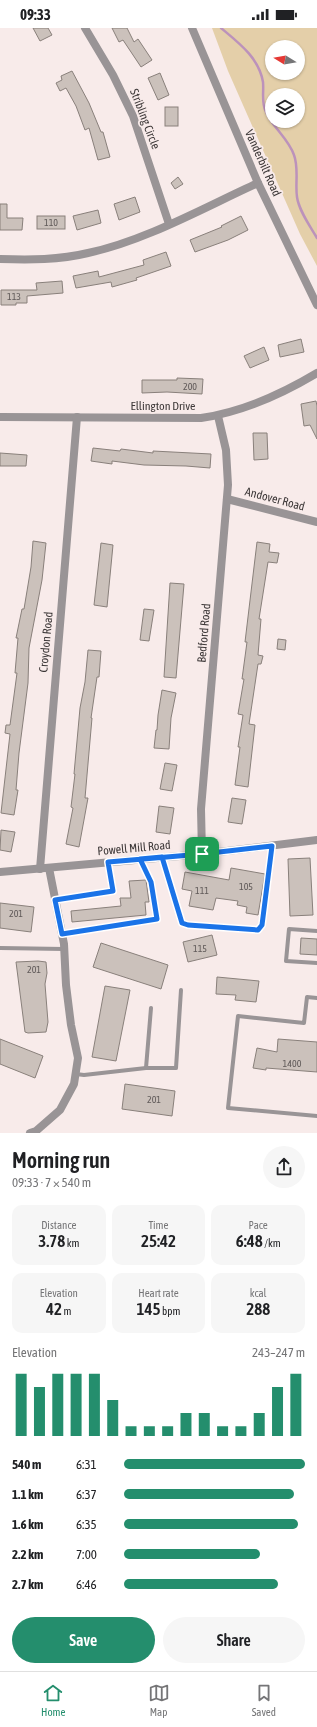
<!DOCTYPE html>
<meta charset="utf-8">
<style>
:root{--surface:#fff;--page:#f6f6f6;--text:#202124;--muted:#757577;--line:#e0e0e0;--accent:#248e6d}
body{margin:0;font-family:"Asap Condensed",sans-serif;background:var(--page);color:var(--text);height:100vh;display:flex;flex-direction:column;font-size:15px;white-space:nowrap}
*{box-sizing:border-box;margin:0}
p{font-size:13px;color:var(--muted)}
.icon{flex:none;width:22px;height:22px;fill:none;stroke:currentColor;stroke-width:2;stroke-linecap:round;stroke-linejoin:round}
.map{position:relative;height:1105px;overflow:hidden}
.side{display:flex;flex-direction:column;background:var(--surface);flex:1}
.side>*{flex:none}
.needle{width:26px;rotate:281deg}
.buttons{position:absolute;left:265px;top:12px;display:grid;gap:8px}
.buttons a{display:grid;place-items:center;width:40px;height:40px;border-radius:50%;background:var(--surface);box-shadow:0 1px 3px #0004;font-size:20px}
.pin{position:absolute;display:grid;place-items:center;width:34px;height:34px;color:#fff;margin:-17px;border-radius:8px;box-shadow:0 2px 6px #0006}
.round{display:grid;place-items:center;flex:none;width:42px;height:42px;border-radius:21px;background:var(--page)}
.overview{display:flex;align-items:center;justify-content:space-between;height:68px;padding:0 12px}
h1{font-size:22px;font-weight:600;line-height:30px}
.metrics{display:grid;grid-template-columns:repeat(3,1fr);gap:6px;height:68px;padding:4px 12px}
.metrics div{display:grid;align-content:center;border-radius:10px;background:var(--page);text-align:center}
.metrics b{font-size:17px;font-weight:600}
.metrics small{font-size:11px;font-weight:400}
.metrics p{font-size:11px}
.chart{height:112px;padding:8px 12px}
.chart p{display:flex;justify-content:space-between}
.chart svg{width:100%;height:72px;margin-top:4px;stroke:var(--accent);stroke-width:6}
.button{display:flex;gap:8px;margin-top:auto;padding:8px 12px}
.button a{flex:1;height:46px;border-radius:24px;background:var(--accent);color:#fff;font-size:16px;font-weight:600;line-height:46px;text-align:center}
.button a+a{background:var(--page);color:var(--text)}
ul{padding:0 12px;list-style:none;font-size:13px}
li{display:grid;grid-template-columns:64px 48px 1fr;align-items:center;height:30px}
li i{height:10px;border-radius:5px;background:var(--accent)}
.status{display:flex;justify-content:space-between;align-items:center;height:28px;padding:0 20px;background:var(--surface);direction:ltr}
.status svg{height:11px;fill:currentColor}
.tabs{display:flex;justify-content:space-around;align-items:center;height:56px;border-top:1px solid var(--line);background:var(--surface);font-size:11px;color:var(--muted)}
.tabs a{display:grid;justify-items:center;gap:2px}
.tabs .active{color:var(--accent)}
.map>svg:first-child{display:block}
</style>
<div class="status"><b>09:33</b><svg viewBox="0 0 49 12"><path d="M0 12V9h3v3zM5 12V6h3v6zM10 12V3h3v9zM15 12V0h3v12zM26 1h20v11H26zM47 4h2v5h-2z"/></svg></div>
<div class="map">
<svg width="317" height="1105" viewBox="0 0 317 1105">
<rect width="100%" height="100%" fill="#f8ebea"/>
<!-- green -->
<path fill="#e4cfa9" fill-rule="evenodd" d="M212,0H317V238L300,206L228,43ZM272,19H298V45H272ZM272,67H298V93H272Z"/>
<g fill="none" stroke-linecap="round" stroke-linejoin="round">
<!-- stream -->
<path stroke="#bc92bb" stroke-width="2.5" d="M221,0C239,15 259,30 263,54C264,64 261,75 266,84C273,100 288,110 294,127C299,140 295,156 297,169C299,183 310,198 317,210"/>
</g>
<!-- building -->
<g fill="#cbc1bb" stroke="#89807b">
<polygon points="33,0 48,0 52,7 40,13"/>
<polygon points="112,0 127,0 134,14 138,11 152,32 141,39 123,12 119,14"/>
<polygon points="72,43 89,75 101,104 103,104 110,129 98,132 89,100 85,102 76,78 66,60 60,63 56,55 62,52 61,48"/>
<polygon points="160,45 169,67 158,72 148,50"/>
<rect x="165" y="79" width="13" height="19"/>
<polygon points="178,149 183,156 175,161 171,155"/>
<polygon points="135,169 140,184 119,192 114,176"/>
<polygon points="0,176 7,176 7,190 23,190 22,202 0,202"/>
<polygon points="98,182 101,195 77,202 73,188"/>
<rect x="37" y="188" width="28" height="13"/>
<polygon points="241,188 248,202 228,212 195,224 190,212 222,199 221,198"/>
<polygon points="166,224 171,238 136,250 137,252 112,259 111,254 76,260 73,248 98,243 99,249 144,237 143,232"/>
<polygon points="62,253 63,265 27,268 27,275 16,275 16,277 1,277 1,262 37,262 36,255"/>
<polygon points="301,311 304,324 280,329 278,317"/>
<polygon points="264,319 269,332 250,340 244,328"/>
<polygon points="177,350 203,351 202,366 167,364 142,365 142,352 177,352"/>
<polygon points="316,373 317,378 317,411 310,397 304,398 301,376"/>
<polygon points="253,405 267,405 268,431 254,432"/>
<polygon points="93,420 120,423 121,421 153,425 153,423 211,426 210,440 186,438 144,437 112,433 112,436 91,433"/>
<polygon points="0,425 27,427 26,438 0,438"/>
<polygon points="33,513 46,515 42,552 29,620 28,655 19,725 16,762 18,762 14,787 1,785 10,706 5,705 6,697 10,697 17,645 15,645 18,610 16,610 22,581 24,581 31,539"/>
<polygon points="257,514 270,516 269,524 279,525 277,535 268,534 259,591 261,591 258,627 263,628 261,636 258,636 249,696 255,697 248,759 235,757 240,719 238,719 243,687 238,686 244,651 242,651 247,614 245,614"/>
<polygon points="101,515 113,517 107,579 94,577"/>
<polygon points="170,555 184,556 176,650 164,649"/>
<polygon points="144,581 154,582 149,613 140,612"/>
<polygon points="278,611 286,612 285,622 277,621"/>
<polygon points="88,622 101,623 99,649 97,649 91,690 92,690 85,770 88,770 79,819 66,816 73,780 71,779 75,746 74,746 80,680 85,654"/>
<polygon points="162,662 176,665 171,690 169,721 154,720 156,702 157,702 158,687"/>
<polygon points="165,735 177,737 172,763 160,761"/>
<polygon points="232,770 246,772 242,796 228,794"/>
<polygon points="159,778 174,780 170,806 156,804"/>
<polygon points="1,802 15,804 11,824 0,822"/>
<polygon points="310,830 313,887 290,888 288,831"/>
<polygon points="231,840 265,846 258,887 246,885 247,879 237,877 238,873 216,870 213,882 189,878 192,863 182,861 185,844 229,852"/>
<polygon points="146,852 149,874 145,874 146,887 72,894 71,883 121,878 120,870 131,870 129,853"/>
<polygon points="0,875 34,879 31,904 0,900"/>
<polygon points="212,907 217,927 188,934 183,914"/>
<polygon points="301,910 317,911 317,927 300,926"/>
<polygon points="101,915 168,937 161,961 93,939"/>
<polygon points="38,933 46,934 47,945 45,956 48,994 46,1004 28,1005 25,1004 16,934"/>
<polygon points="217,949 259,953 256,974 235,972 236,967 216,966"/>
<polygon points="105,958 130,962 116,1033 92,1029"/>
<polygon points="0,1011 43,1028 35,1050 0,1036"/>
<polygon points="278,1011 317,1014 317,1044 266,1040 266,1042 253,1040 257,1020 277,1024"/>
<polygon points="125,1056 175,1063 172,1088 122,1081"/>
</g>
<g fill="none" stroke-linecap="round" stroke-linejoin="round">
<!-- service -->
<g stroke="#999496" stroke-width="4">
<polyline points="162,830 182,895 188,897 257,902 262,897 272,818"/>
<polyline points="55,872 113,863 108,834"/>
<polyline points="317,903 289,901 286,933 317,935"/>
<polyline points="62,906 157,891 151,854 140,831"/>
<polyline points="0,920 64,921"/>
<polyline points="317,970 307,969 304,995 238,988 228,1080 317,1088"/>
<polyline points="146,1040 151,980"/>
<polyline points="76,1046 84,1047 146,1040 176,1040 181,962"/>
</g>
<!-- minor -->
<g stroke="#999496" stroke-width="8">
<polyline points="85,0 113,47 133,88 169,196"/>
<path d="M0,231C30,232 59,232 88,225C145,213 205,179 258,155"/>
<path d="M0,389L201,390C242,384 282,366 317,345"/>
<polyline points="227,471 317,494"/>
<polyline points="202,826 201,781 228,457 226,422 218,388"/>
<polyline points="40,841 77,389"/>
<polyline points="30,1105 36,1103 60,1082 74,1056 78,1030 71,997 66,957 64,916 49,840"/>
</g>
<!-- tertiary -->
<g stroke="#999496" stroke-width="8">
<polyline points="192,0 258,155 317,277"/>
<polyline points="0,844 202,826 317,812"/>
</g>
</g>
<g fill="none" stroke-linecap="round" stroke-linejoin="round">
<defs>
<polyline id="route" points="202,826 108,834 113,863 55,872 62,906 157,891 151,854 140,831 162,829 182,895 188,897 258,902 262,897 272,818 202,826"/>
</defs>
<!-- route casing -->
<use href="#route" stroke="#fff" stroke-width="8"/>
<!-- route -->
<use href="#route" stroke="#1a73e8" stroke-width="5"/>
</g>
<g text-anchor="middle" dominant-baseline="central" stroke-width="3.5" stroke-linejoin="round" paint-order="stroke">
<!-- number labels -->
<g font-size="10" fill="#605a59">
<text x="51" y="194">110</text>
<text x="14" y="268">113</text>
<text x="190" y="358">200</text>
<text x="246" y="858">105</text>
<text x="202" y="862">111</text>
<text x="16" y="885">201</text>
<text x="200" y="920">115</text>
<text x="34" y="941">201</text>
<text x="292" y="1035">1400</text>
<text x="154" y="1071">201</text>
</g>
<!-- street labels -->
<g font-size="12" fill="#3d3838" stroke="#f8ebea">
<text transform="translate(145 91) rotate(69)">Stribling Circle</text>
<text transform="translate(263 135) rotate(66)">Vanderbilt Road</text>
<text x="163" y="378">Ellington Drive</text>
<text transform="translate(275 471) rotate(15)">Andover Road</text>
<text transform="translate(204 605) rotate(-85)">Bedford Road</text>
<text transform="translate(46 614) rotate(-85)">Croydon Road</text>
<text transform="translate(134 820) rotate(-5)">Powell Mill Road</text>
</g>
</g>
</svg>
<div class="buttons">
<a><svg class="needle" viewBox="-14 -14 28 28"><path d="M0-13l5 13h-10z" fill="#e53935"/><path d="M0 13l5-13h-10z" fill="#757577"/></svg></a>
<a><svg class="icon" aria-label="layers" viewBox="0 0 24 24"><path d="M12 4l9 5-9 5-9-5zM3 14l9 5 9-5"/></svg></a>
</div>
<div class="pin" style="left:202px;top:826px;background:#1e9e55"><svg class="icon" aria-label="arrive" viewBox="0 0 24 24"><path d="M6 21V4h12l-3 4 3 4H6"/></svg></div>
</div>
<section class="side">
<div class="overview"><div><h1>Morning run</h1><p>09:33 · 7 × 540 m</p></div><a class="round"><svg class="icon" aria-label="share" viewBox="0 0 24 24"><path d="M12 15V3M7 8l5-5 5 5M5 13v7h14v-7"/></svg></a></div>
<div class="metrics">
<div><p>Distance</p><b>3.78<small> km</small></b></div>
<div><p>Time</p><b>25:42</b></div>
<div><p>Pace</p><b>6:48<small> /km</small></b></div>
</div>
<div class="metrics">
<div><p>Elevation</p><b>42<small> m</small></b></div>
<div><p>Heart rate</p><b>145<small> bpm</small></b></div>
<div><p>kcal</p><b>288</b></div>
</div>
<div class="chart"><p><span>Elevation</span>243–247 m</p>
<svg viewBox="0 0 160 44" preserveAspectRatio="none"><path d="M5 44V6M15 44V14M25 44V6M35 44V6M45 44V6M55 44V22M65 44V38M75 44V38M85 44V38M95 44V30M105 44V30M115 44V38M125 44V38M135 44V30M145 44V14M155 44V6"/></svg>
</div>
<ul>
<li><b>540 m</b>6:31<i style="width:100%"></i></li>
<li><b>1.1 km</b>6:37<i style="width:94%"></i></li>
<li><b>1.6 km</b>6:35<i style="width:96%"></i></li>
<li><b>2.2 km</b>7:00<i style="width:75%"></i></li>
<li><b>2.7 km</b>6:46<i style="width:85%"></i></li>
</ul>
<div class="button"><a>Save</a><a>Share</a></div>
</section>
<nav class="tabs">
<a class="active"><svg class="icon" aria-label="home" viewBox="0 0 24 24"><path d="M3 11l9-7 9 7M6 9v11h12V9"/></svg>Home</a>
<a><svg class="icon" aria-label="map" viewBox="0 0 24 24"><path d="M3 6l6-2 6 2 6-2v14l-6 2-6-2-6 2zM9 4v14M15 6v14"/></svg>Map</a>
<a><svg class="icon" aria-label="saved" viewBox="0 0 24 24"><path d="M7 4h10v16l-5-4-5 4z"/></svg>Saved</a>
</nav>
